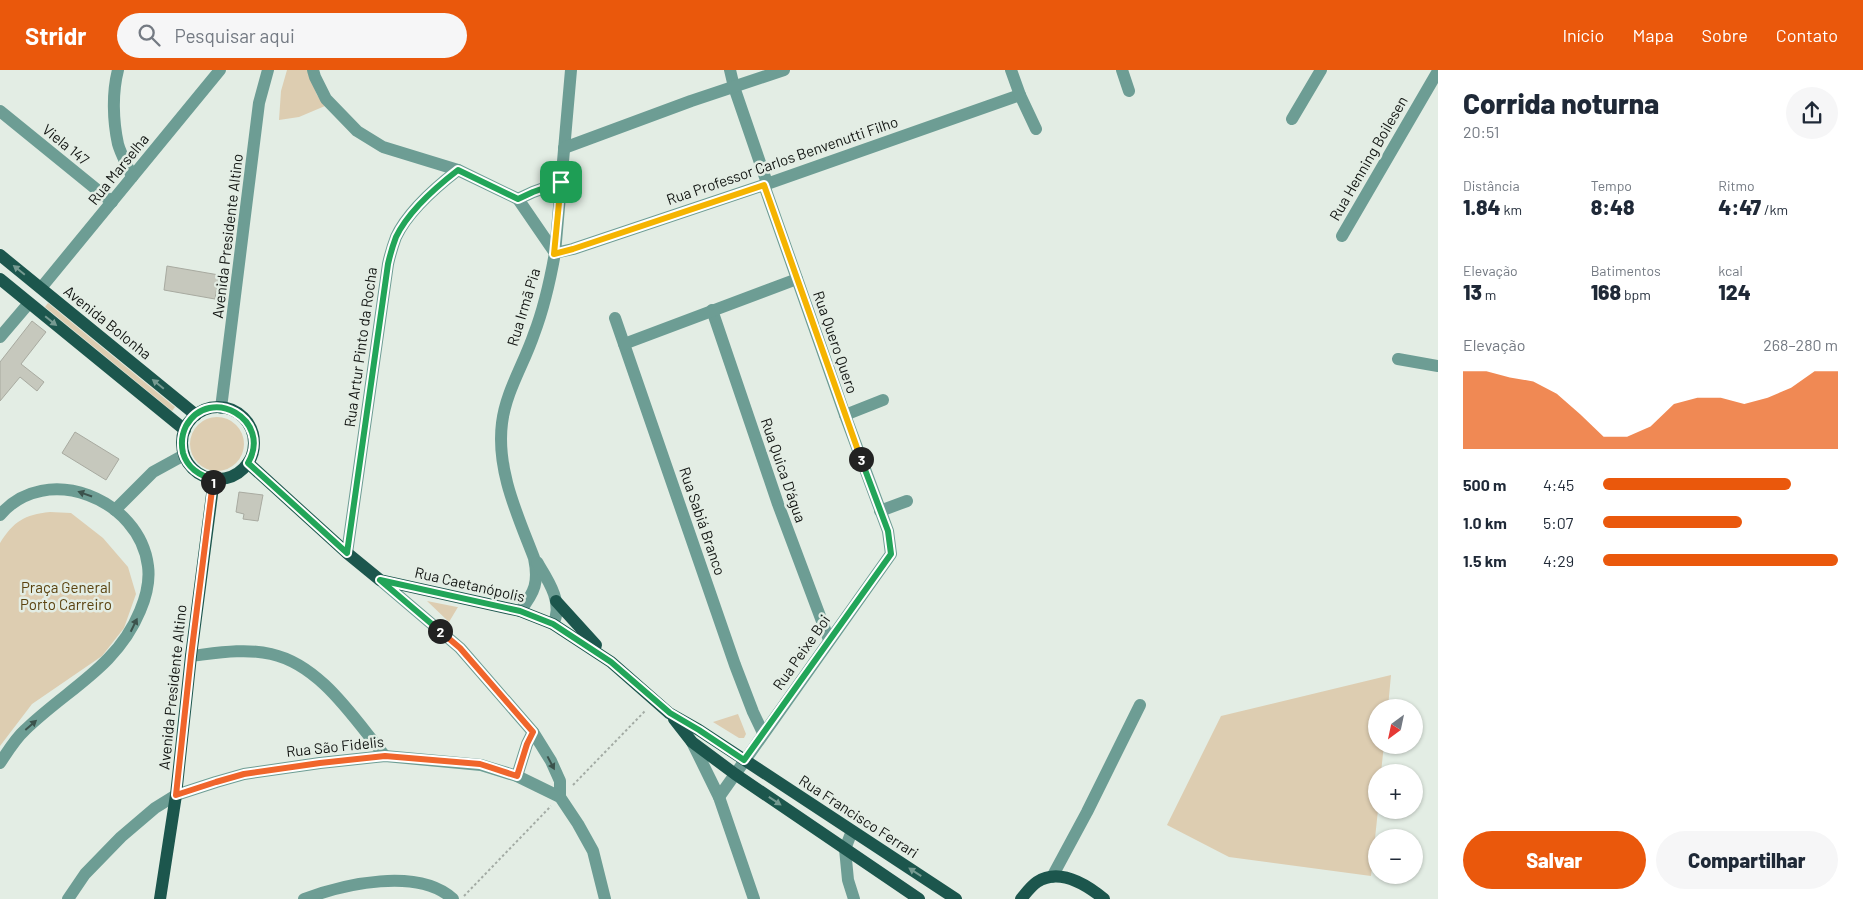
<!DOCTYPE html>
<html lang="pt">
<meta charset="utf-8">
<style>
:root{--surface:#fff;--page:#f6f6f7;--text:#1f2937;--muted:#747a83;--accent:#ea580c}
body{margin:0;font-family:Barlow,sans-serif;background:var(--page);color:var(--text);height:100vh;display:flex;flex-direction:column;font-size:19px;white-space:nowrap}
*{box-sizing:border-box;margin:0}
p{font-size:16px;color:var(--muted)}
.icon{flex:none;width:28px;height:28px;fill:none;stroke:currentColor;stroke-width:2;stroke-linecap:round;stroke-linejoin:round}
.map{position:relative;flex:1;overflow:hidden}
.panel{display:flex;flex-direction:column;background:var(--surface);width:425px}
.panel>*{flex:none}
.needle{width:32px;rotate:213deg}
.tools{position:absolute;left:1368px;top:629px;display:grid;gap:10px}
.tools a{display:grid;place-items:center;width:55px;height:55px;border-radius:50%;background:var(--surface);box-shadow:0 1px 4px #0004;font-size:25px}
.pin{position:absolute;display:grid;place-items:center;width:42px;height:42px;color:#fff;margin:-21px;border-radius:10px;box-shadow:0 2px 8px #0006}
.km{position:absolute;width:25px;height:25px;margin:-12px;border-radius:50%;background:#222;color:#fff;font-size:14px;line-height:25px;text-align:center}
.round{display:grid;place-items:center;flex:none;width:52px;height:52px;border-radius:26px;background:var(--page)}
.summary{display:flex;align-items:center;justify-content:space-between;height:85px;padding:0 25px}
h1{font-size:28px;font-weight:800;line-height:38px}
.figures{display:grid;grid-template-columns:repeat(3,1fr);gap:8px;height:85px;padding:5px 25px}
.figures div{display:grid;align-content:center}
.figures b{font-size:21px;font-weight:800}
.figures small{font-size:14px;font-weight:400}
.figures p{font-size:14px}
.chart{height:140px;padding:10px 25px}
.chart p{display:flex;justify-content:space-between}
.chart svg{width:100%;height:90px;margin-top:5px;fill:var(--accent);opacity:.7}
.button{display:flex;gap:10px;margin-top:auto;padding:10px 25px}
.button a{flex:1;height:58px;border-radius:30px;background:var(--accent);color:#fff;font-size:20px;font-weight:800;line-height:58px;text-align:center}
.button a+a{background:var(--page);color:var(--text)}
ul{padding:0 25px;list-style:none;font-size:16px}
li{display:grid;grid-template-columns:80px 60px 1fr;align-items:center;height:38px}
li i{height:12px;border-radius:6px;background:var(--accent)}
header{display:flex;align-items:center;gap:30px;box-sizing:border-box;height:70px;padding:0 25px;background:var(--accent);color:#fff}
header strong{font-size:24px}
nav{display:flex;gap:28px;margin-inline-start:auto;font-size:18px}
.search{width:350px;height:45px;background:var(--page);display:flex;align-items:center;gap:12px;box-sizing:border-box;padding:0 18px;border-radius:28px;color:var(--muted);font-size:19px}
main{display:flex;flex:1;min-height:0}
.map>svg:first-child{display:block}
</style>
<header>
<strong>Stridr</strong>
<div class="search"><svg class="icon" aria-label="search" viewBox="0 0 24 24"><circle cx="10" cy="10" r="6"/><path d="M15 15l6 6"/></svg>Pesquisar aqui</div>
<nav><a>Início</a><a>Mapa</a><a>Sobre</a><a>Contato</a></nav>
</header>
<main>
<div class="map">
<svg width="1438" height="829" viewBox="0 0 1438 829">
<rect width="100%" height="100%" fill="#e3ede4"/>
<!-- green -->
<g fill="#ddcdb1">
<polygon points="287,0 307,0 317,25 325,36 299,47 279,50 281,21"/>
<polygon points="48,233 175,337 172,341 45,237"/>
<circle cx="217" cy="374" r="27"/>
<path d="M50,442L71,443L103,468L128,497L136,524L124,558L102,586L32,634L0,676V473C14,451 24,445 50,442Z"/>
<polygon points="427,531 457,537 458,537 449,552"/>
<polygon points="1391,605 1388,637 1376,638 1376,675 1384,675 1381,702 1376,702 1376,740 1378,740 1371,806 1229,787 1167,755 1221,646"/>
<polygon points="738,644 746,664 744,668 739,668 713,652"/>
</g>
<!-- building -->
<g fill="#c6c8bd" stroke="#a8aaa0">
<polygon points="167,196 219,205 215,229 164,220"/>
<polygon points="32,251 46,262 21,294 44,312 37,321 20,307 0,331 0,292"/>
<polygon points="75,362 119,389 106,410 62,383"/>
<polygon points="239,422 263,425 258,451 243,449 244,444 236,442"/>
</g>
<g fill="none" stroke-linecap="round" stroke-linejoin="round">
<!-- path -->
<g stroke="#a3aba4" stroke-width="2" stroke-dasharray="2.5 2.5" stroke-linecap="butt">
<polyline points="573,715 646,640"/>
<polyline points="464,826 551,736"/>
</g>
<!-- minor -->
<g stroke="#6d9d94" stroke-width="12">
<path d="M118,0C112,23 113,51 118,74C121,85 128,96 132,107"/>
<path d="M313,0L315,7L326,29L357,61L383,77L458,100L518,129L555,183C550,211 544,238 534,264C524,294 506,321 502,353C496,400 518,446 534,488C539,512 535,522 520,541"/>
<polyline points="571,0 555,183 573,179 764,115 1020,25"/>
<polyline points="730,0 734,17 767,113"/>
<polyline points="1011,0 1020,25 1036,59"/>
<polyline points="1122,0 1129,21"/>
<polyline points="0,41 112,132"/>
<polyline points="1292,49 1321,0"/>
<polyline points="564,78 691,31 784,0"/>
<polyline points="518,129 533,122 561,112"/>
<polyline points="1342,166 1438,1"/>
<polyline points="41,218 220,0"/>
<polyline points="712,240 778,434 829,570"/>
<polyline points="615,248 735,595 753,642 763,663"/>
<polyline points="0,267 29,233"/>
<polyline points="624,274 797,209"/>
<polyline points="1398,289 1438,296"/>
<polyline points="221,338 259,33 268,0"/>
<polyline points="845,345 883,330"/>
<polyline points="115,440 153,402 184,385"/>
<polyline points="880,441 907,431"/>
<path d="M0,445C46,391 140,429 148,496C150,511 146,527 140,541C117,597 67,619 25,660C15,669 8,681 0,693"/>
<path d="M347,483L388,194C390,185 393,175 396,167C408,141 436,117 458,100"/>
<path d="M537,492C548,510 564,533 553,554"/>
<polyline points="380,510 460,578 533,662 551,691 560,711 560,727"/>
<path d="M191,586C217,583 245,578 271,584C321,595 354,649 385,686"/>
<polyline points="692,672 719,727 754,829"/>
<polyline points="517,706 527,674 533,662"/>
<polyline points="719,727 891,484 888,461 845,345 764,115"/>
<polyline points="852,761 845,779 848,810 854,829"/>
<polyline points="1052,807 1087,742 1140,635"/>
<polyline points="68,829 85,804 121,767 155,738 176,725 216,712 244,704 320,693 385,686 481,695 517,706 560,727 578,754 593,781 605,829"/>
<path d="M304,829C344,814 418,797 453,829"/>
</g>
<!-- major -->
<g stroke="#1c564d" stroke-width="12">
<polyline points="0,185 196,345"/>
<polyline points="0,209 185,360"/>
<circle cx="218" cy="373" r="36"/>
<polyline points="248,393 347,483 380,510 520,541 553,554 611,592 669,643 699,660 956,829"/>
<polyline points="556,531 596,575"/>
<polyline points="674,649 692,672 735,704 919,829"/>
<polyline points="160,829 176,725 191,586 214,409"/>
<path d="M1021,829C1026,823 1031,816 1037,812C1060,797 1087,815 1104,829"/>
</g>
</g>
<!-- one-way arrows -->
<defs><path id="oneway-solid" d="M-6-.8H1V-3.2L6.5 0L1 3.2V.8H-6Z" transform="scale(1.25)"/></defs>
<g fill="#769a91">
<use href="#oneway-solid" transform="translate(19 200) rotate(-141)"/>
<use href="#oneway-solid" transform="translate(51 251) rotate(39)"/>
<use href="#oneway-solid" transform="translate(158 314) rotate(-141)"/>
<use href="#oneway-solid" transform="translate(775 731) rotate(34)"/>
<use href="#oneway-solid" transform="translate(915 802) rotate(-147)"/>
</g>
<g fill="#3b524c">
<use href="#oneway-solid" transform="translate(85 424) rotate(-161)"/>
<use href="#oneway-solid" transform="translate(134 555) rotate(-64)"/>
<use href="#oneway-solid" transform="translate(31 655) rotate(-41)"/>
<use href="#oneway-solid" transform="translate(551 693) rotate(62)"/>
</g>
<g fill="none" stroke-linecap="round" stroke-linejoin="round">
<defs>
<path id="split-1" d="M213,412L214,409C199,406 187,397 183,383C181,374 182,364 186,356C210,314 273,350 248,393L347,483L388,194C390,185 393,175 396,167C408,142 436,117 458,100L518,129L533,122L561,112"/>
<polyline id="split-2" points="213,412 191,586 176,725 216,712 244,704 320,693 385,686 480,694 517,706 527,674 533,662 460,578 440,561"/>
<polyline id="split-3" points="440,561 380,510 520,541 553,554 611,592 670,643 699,660 744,690 891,484 888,461 861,389"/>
<polyline id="split-4" points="561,112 554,184 573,179 764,115 861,389"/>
</defs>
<!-- split-1 casing -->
<use href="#split-1" stroke="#fff" stroke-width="10"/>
<!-- split-2 casing -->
<use href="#split-2" stroke="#fff" stroke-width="10"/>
<!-- split-3 casing -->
<use href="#split-3" stroke="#fff" stroke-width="10"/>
<!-- split-4 casing -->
<use href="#split-4" stroke="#fff" stroke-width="10"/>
<!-- split-1 -->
<use href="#split-1" stroke="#22a559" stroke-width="6"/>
<!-- split-2 -->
<use href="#split-2" stroke="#f0652b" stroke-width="6"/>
<!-- split-3 -->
<use href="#split-3" stroke="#22a559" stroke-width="6"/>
<!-- split-4 -->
<use href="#split-4" stroke="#f5b400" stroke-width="6"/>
</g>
<g text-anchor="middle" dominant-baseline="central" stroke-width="5" stroke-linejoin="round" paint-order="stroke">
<!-- street labels -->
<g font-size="15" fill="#121512" stroke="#e3ede4">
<text transform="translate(66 74) rotate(39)">Viela 147</text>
<text transform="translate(1368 88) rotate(-60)">Rua Henning Boilesen</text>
<text transform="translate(782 90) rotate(-19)">Rua Professor Carlos Benvenutti Filho</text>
<text transform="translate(118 99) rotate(-51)">Rua Marselha</text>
<text transform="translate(227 166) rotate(-83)">Avenida Presidente Altino</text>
<text transform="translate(523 237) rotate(-73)">Rua Irmã Pia</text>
<text transform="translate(108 252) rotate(39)">Avenida Bolonha</text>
<text transform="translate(836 272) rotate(71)">Rua Quero Quero</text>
<text transform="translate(360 277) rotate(-82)">Rua Artur Pinto da Rocha</text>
<text transform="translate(784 400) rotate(71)">Rua Quica D'água</text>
<text transform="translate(703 451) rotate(71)">Rua Sabiá Branco</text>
<text transform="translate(470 514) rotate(13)">Rua Caetanópolis</text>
<text transform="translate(801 582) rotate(-55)">Rua Peixe Boi</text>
<text transform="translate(172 617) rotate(-84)">Avenida Presidente Altino</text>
<text transform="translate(335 676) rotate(-6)">Rua São Fidelis</text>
<text transform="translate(859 746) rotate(33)">Rua Francisco Ferrari</text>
</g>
<!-- park labels -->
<g font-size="15" fill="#5a420f" stroke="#e3ede4">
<text x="66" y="517">Praça General<tspan x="66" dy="17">Porto Carreiro</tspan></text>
</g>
</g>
</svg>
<div class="tools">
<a><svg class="needle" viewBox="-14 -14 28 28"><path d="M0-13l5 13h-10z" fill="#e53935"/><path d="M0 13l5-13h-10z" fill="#747a83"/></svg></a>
<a>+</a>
<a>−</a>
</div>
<div class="pin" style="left:561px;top:112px;background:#1e9e55"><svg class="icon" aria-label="arrive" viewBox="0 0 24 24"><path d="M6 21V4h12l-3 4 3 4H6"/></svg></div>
<b class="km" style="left:213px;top:412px">1</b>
<b class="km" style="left:440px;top:561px">2</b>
<b class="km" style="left:861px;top:389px">3</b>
</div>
<section class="panel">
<div class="summary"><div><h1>Corrida noturna</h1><p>20:51</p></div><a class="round"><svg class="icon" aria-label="share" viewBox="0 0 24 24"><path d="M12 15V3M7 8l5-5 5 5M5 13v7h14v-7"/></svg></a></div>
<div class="figures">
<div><p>Distância</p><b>1.84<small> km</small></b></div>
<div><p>Tempo</p><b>8:48</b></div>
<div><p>Ritmo</p><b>4:47<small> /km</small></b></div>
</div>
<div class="figures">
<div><p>Elevação</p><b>13<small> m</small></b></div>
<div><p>Batimentos</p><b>168<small> bpm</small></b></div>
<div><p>kcal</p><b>124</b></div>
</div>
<div class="chart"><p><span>Elevação</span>268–280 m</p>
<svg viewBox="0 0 160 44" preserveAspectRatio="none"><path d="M0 44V6L10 6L20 9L30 11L40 17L50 27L60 38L70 38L80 33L90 22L100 19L110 19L120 22L130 19L140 14L150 6L160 6V44z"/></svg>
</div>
<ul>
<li><b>500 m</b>4:45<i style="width:80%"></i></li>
<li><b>1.0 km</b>5:07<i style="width:59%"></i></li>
<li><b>1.5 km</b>4:29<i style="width:100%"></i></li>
</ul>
<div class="button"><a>Salvar</a><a>Compartilhar</a></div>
</section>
</main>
